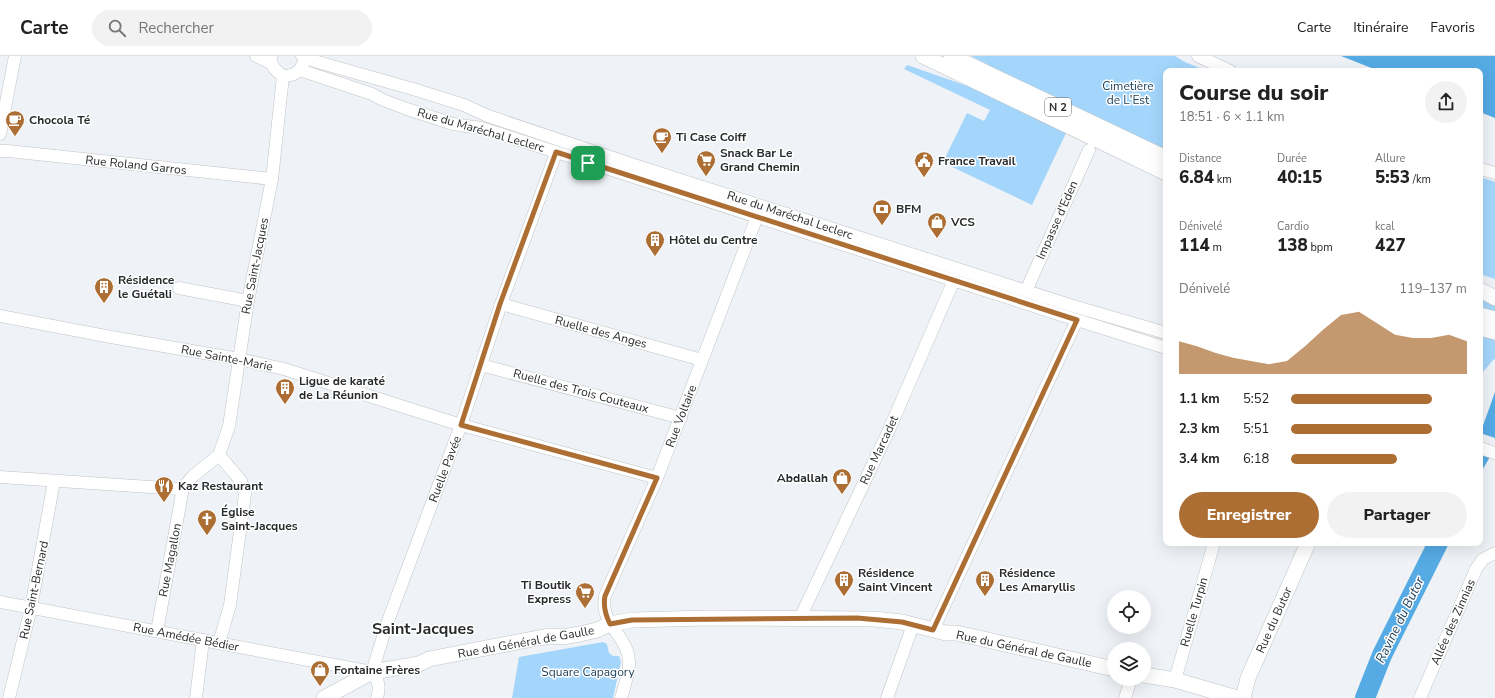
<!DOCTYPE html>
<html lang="fr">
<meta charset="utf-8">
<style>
:root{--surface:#fff;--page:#f2f2f2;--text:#222;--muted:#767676;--line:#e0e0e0;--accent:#ad6e34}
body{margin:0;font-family:"Nunito Sans",sans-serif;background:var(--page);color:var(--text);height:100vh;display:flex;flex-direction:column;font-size:15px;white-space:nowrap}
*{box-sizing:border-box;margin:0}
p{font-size:13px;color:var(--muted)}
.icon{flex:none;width:22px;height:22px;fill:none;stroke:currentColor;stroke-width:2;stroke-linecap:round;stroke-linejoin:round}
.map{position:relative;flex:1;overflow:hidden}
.drawer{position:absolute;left:1163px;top:12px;width:320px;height:478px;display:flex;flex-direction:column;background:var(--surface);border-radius:8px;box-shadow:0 4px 16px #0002}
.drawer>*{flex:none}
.fabs{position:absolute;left:1107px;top:534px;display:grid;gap:8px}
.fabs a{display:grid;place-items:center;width:44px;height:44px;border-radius:50%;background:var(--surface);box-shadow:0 4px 16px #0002;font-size:20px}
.pin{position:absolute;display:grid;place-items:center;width:34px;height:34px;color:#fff;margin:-17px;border-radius:8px;box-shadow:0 2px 6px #0006}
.round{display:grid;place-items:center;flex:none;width:42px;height:42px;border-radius:21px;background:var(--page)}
.summary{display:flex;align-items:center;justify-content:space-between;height:68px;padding:0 16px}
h1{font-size:22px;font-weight:800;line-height:30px}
.figures{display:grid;grid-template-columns:repeat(3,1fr);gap:6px;height:68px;padding:4px 16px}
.figures div{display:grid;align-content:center}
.figures b{font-size:17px;font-weight:800}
.figures small{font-size:11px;font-weight:400}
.figures p{font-size:11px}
.chart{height:112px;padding:8px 16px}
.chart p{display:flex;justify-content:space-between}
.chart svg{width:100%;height:72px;margin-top:4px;fill:var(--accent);opacity:.7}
.cta{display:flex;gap:8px;margin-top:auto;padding:8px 16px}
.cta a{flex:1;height:46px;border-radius:24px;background:var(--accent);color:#fff;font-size:16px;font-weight:800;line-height:46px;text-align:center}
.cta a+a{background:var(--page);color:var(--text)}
ul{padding:0 16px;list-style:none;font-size:13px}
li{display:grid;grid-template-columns:64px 48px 1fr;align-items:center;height:30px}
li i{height:10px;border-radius:5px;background:var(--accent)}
header{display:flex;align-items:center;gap:24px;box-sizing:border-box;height:56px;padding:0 20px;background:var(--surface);border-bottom:1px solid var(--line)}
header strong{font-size:19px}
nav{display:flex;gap:22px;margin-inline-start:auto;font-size:14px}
.search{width:280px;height:36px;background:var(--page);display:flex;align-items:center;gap:10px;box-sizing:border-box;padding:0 14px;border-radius:22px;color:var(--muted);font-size:15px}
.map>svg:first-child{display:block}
</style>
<header>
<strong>Carte</strong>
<div class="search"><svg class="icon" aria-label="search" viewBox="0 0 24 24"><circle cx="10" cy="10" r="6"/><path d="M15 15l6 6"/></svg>Rechercher</div>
<nav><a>Carte</a><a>Itinéraire</a><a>Favoris</a></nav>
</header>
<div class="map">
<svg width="1495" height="642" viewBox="0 0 1495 642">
<rect width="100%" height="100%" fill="#eff3f7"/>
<!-- green -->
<g fill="#a4d6fb">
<polygon points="971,0 1175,0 1185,6 1207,15 1166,15 1166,95 1034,33"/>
<polygon points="907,9 985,36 1066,77 1032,149 946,108 944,104 967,57 984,65 990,54 904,13"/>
<polygon points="1480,121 1495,126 1495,223 1480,218"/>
<polygon points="1480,240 1495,247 1495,258 1480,254"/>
<polygon points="1480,279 1495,283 1495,304 1494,303 1483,316 1480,313"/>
<polygon points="603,586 607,588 609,597 613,600 619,600 621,606 613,642 512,642 519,601"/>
</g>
<!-- water -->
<g fill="#56abe5">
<polygon points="1341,0 1495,0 1495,62 1480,56 1480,15 1379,15"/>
<polygon points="1495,336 1495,392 1480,418 1480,378"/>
</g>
<!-- pier -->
<polygon fill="#eff3f7" points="1480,377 1495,382 1495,396 1480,398"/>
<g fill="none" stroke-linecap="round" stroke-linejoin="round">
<!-- river -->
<polyline stroke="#56abe5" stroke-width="20" points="1365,642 1382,599 1438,487"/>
<defs>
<g id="minor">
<polyline points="256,0 271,7"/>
<path d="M271,0C270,10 275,14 283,20C293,20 299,17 303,8"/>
<polyline points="302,0 314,5 413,33 464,49 488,60 631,108 1073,250 1166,277"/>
<polyline points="1198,0 1230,15"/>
<polyline points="300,14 372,38 383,44 407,53 453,68 481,72 494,76 1077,264 1166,292"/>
<polyline points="0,78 15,0"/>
<polyline points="0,95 8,95 272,123"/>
<polyline points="1480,113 1495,117"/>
<polyline points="179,232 248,245"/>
<polyline points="1026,235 1089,94"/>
<polyline points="501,248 702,304"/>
<polyline points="0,260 111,281 239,303 284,313 461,369 657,422"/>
<polyline points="481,309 681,362"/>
<polyline points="1480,392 1495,397"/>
<polyline points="0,421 180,433 183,432 193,420 219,399 229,370 248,245 272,123 283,20"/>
<polyline points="0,546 372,616"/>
<polyline points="800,562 889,374 954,224"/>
<polyline points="933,574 1077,264"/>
<polyline points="157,575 183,432"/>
<polyline points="219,587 230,549 245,438 241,425 219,399"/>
<polyline points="372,616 388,565 461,369 501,248 556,97"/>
<path d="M372,616C379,625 380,631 377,642"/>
<polyline points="1175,624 1214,487"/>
<polyline points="9,642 31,552 54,425"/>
<polyline points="196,642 203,584"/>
<path d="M621,642C624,632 630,615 629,605C628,580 599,568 605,540L657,422L760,153"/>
<polyline points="887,642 913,569"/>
<polyline points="1125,642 1131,623"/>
<polyline points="1420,642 1476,513 1483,503 1495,497"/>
</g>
<g id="major">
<polyline points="923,0 1166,117"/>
<polyline points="951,0 1166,102"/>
<polyline points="1480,234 1495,242"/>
<polyline points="1480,259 1495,263"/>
<polyline points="1480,272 1495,276"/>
<polyline points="1144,619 1175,624 1237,642"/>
<polyline points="324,642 372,616 419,608 429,603 538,582 551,580 562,581 580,578 597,574 610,568 632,564 707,562 874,563 902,566 946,577 957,577 1114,613"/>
<polyline points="1243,642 1248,622 1308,487"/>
</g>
</defs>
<!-- minor casing -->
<use href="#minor" stroke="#bfc3c7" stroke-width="13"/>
<!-- major casing -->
<use href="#major" stroke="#bfc3c7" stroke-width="16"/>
<!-- minor -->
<use href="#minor" stroke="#fff" stroke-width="12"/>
<!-- major -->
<use href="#major" stroke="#fff" stroke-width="15"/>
</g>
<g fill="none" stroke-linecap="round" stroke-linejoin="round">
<defs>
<path id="route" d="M556,96L1077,264L933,574L902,566L857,562L632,564L610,568C605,558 603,550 605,540L657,422L461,369L500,248Z"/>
</defs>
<!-- route casing -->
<use href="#route" stroke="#fff" stroke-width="8"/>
<!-- route -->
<use href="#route" stroke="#ad6e34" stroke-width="5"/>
</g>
<!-- icons -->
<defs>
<symbol id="cafe-pin" viewBox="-11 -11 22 30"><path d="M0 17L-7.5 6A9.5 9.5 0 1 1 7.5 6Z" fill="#ad6e34" stroke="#fff"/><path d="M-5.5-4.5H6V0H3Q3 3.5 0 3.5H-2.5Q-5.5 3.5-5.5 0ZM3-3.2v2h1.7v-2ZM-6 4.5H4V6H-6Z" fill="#fff"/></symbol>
<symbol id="supermarket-pin" viewBox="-11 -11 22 30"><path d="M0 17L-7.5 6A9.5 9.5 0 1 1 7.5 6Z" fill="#ad6e34" stroke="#fff"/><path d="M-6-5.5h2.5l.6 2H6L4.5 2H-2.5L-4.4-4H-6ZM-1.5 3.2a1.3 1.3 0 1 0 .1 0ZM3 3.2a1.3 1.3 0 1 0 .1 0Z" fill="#fff"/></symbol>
<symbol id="civic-pin" viewBox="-11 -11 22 30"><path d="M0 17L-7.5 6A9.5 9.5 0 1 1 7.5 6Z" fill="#ad6e34" stroke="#fff"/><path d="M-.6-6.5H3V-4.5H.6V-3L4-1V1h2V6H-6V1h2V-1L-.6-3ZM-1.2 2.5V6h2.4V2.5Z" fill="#fff"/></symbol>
<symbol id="bank-pin" viewBox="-11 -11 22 30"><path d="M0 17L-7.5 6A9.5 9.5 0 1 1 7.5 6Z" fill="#ad6e34" stroke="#fff"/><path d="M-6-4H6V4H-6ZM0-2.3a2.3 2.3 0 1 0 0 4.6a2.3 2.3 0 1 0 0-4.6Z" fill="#fff"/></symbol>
<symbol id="shop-pin" viewBox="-11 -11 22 30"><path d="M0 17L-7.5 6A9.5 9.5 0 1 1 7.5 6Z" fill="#ad6e34" stroke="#fff"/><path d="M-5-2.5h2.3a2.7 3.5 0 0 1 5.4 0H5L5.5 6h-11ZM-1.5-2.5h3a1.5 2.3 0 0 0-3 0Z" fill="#fff"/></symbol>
<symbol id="building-pin" viewBox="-11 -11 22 30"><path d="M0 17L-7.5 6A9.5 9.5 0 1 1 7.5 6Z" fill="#ad6e34" stroke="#fff"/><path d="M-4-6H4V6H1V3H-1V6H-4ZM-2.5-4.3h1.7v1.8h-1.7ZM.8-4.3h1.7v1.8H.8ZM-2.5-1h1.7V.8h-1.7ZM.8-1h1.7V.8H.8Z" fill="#fff"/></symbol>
<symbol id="restaurant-pin" viewBox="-11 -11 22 30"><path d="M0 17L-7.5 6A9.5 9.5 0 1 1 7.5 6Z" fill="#ad6e34" stroke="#fff"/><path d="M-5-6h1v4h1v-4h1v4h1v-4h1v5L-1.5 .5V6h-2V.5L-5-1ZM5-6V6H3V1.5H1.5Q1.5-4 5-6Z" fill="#fff"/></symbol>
<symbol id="church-pin" viewBox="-11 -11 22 30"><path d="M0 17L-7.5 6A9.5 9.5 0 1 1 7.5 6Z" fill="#ad6e34" stroke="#fff"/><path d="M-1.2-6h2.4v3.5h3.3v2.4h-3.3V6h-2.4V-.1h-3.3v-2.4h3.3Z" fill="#fff"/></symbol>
</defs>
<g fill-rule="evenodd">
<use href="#cafe-pin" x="4" y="53" width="22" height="30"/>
<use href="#cafe-pin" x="651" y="70" width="22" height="30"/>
<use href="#supermarket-pin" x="695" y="93" width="22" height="30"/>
<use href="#civic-pin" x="913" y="94" width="22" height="30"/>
<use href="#bank-pin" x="871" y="142" width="22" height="30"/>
<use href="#shop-pin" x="926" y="155" width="22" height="30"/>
<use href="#building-pin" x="644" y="173" width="22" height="30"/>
<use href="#building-pin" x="93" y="220" width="22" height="30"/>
<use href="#building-pin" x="274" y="321" width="22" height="30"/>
<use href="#shop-pin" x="831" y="411" width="22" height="30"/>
<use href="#restaurant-pin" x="153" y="419" width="22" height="30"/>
<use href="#church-pin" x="196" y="452" width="22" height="30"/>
<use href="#building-pin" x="833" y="513" width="22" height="30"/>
<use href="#building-pin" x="974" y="513" width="22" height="30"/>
<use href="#supermarket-pin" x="574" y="525" width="22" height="30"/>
<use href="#shop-pin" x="309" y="603" width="22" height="30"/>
</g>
<g text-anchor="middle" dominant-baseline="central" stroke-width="3" stroke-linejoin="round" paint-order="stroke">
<!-- shield labels -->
<rect fill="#fff" stroke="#686a6b" stroke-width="1" x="1045" y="42" width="26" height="18" rx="3"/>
<g font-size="11" font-weight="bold" fill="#282a2b">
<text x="1058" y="51">N 2</text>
</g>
<!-- park labels -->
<g font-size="12" fill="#1f435c" stroke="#fff">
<text x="1128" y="30">Cimetière<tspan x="1128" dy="14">de L'Est</tspan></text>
<text x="588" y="616">Square Capagory</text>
</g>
<!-- poi labels -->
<g font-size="12" font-weight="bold" fill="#282a2b" stroke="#fff" text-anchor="start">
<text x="29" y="64">Chocola Té</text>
<text x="676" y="81">Ti Case Coiff</text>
<text x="720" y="97">Snack Bar Le<tspan x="720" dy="14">Grand Chemin</tspan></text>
<text x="938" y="105">France Travail</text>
<text x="896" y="153">BFM</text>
<text x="951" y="166">VCS</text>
<text x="669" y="184">Hôtel du Centre</text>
<text x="118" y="224">Résidence<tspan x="118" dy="14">le Guétali</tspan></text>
<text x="299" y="325">Ligue de karaté<tspan x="299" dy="14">de La Réunion</tspan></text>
<text x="828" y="422" text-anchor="end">Abdallah</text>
<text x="178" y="430">Kaz Restaurant</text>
<text x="221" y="456">Église<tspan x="221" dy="14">Saint-Jacques</tspan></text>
<text x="858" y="517">Résidence<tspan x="858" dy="14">Saint Vincent</tspan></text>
<text x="999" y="517">Résidence<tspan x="999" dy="14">Les Amaryllis</tspan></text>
<text x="571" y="529" text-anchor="end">Ti Boutik<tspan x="571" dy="14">Express</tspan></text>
<text x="334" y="614">Fontaine Frères</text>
</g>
<!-- street labels -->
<g font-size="12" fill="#282a2b" stroke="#fff">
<text transform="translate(481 74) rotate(16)">Rue du Maréchal Leclerc</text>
<text transform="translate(136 109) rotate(6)">Rue Roland Garros</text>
<text transform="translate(790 159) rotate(18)">Rue du Maréchal Leclerc</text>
<text transform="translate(1057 164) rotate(-66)">Impasse d'Eden</text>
<text transform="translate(255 210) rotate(-79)">Rue Saint-Jacques</text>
<text transform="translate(601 276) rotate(15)">Ruelle des Anges</text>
<text transform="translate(227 302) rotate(11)">Rue Sainte-Marie</text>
<text transform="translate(581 335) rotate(15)">Ruelle des Trois Couteaux</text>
<text transform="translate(681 360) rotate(-69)">Rue Voltaire</text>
<text transform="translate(879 394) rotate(-65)">Rue Marcadet</text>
<text transform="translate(445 413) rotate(-69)">Ruelle Pavée</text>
<text transform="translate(170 504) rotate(-79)">Rue Magallon</text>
<text transform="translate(34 534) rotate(-78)">Rue Saint-Bernard</text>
<text transform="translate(1194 556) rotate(-74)">Ruelle Turpin</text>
<text transform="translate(1274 564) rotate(-66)">Rue du Butor</text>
<text transform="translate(1453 566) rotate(-66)">Allée des Zinnias</text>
<text transform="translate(186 581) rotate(11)">Rue Amédée Bédier</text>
<text transform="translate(526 586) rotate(-10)">Rue du Général de Gaulle</text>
<text transform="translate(1024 593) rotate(12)">Rue du Général de Gaulle</text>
</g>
<!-- water labels -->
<g font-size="13" font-style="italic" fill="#1f425b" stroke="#fff">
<text transform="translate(1400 564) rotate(-64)">Ravine du Butor</text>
</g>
<!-- district labels -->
<g font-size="16" font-weight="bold" fill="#282a2b" stroke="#fff">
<text x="423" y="573">Saint-Jacques</text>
</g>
</g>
</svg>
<div class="fabs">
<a><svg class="icon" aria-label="locate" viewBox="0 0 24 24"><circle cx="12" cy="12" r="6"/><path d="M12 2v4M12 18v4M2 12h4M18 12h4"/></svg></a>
<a><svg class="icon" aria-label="layers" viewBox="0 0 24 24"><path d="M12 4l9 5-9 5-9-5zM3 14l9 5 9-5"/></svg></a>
</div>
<div class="pin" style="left:588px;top:107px;background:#1e9e55"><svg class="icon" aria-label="arrive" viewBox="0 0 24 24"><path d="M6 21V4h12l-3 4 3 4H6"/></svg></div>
<section class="drawer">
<div class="summary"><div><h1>Course du soir</h1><p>18:51 · 6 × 1.1 km</p></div><a class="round"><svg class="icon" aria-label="share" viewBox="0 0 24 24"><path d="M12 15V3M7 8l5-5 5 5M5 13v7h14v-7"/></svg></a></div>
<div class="figures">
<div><p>Distance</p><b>6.84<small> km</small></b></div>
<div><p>Durée</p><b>40:15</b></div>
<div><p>Allure</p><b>5:53<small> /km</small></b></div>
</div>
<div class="figures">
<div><p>Dénivelé</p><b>114<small> m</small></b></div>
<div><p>Cardio</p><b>138<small> bpm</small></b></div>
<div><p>kcal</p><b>427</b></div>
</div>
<div class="chart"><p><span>Dénivelé</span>119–137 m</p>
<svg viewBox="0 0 160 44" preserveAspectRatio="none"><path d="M0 44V24L10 27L20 31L30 34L40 36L50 38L60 36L70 27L80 17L90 8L100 6L110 13L120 20L130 22L140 22L150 20L160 24V44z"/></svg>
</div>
<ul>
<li><b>1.1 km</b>5:52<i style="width:80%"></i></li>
<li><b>2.3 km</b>5:51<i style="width:80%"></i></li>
<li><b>3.4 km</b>6:18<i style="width:60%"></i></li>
</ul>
<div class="cta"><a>Enregistrer</a><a>Partager</a></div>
</section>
</div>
